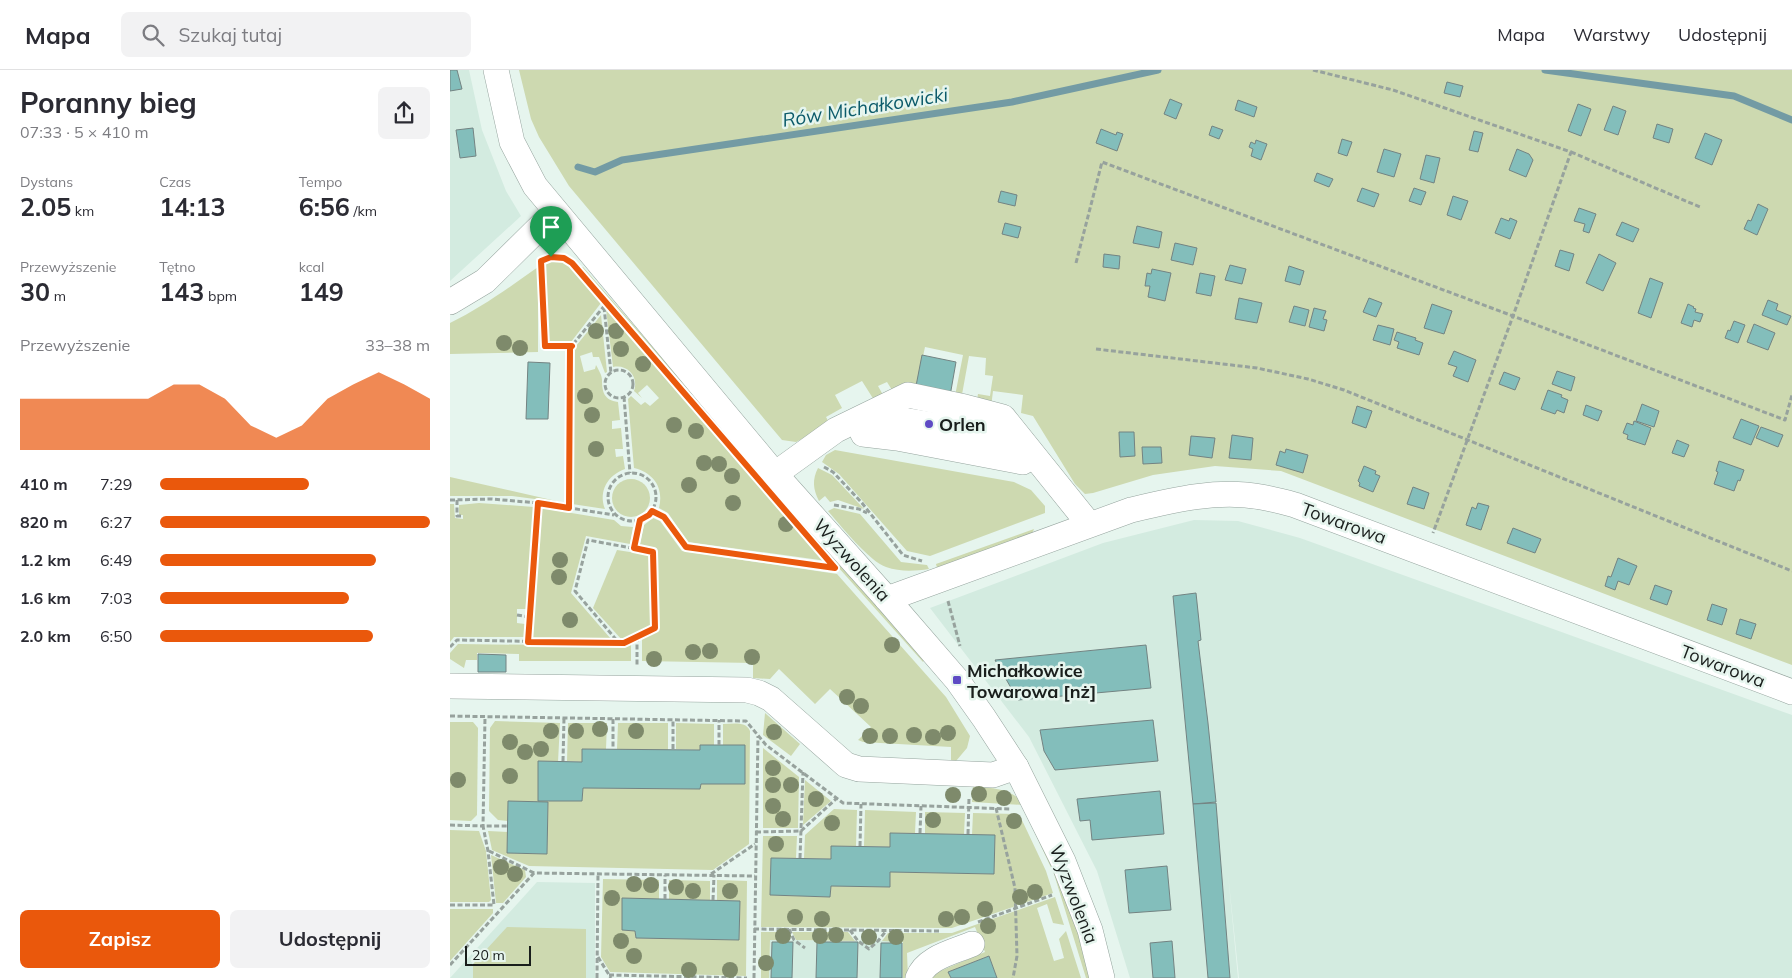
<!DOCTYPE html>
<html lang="pl">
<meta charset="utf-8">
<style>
:root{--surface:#fff;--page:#f2f2f3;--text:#2b2b33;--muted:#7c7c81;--line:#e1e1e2;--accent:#ea580c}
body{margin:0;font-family:Mulish,sans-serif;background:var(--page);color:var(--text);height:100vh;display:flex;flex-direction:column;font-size:19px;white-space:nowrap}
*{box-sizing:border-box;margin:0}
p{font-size:16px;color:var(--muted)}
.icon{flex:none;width:28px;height:28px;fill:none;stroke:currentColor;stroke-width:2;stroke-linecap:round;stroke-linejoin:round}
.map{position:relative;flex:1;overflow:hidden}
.panel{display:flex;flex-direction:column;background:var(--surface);width:450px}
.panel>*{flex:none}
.scale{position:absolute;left:15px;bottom:12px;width:66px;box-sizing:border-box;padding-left:5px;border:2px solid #191e1c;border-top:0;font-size:14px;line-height:18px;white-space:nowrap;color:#191e1c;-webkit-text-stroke:4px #e6f5ee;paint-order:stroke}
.pin{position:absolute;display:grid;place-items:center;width:42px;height:42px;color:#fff;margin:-51px -21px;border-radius:50% 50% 50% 0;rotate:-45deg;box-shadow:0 0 5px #0007}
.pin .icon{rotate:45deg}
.round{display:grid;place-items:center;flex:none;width:52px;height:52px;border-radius:8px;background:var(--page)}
.summary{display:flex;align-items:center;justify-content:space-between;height:85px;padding:0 20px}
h1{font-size:28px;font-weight:700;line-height:38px}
.metrics{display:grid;grid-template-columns:repeat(3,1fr);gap:8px;height:85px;padding:5px 20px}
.metrics div{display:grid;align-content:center}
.metrics b{font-size:25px;font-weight:700}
.metrics small{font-size:14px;font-weight:400}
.metrics p{font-size:14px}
.chart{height:140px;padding:10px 20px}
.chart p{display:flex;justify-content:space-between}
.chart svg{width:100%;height:90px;margin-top:5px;fill:var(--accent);opacity:.7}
.cta{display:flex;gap:10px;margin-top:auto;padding:10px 20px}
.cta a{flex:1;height:58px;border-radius:8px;background:var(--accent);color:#fff;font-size:20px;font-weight:700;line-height:58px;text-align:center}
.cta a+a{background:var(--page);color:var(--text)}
ul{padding:0 20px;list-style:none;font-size:16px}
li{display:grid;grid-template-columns:80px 60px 1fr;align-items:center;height:38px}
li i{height:12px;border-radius:6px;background:var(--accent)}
header{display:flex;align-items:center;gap:30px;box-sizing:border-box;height:70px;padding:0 25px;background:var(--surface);border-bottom:1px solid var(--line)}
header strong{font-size:24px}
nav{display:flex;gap:28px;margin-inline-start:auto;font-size:18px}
.search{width:350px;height:45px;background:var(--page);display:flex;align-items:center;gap:12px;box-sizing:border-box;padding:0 18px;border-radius:8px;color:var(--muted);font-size:19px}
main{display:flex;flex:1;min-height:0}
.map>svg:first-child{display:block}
</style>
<header>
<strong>Mapa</strong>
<div class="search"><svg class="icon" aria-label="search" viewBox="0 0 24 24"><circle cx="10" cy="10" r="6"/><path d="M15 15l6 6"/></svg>Szukaj tutaj</div>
<nav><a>Mapa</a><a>Warstwy</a><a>Udostępnij</a></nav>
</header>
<main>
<section class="panel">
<div class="summary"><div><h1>Poranny bieg</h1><p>07:33 · 5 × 410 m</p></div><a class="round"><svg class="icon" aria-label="share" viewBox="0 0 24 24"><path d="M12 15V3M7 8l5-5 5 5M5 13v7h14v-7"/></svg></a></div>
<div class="metrics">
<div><p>Dystans</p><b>2.05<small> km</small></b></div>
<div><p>Czas</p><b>14:13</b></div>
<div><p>Tempo</p><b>6:56<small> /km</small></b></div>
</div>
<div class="metrics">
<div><p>Przewyższenie</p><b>30<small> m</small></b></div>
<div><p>Tętno</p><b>143<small> bpm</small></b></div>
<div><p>kcal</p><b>149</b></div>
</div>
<div class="chart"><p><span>Przewyższenie</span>33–38 m</p>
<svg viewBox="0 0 160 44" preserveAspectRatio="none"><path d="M0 44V19L10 19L20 19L30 19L40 19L50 19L60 12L70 12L80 19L90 32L100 38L110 32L120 19L130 12L140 6L150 12L160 19V44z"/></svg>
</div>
<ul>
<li><b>410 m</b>7:29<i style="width:55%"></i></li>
<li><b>820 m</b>6:27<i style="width:100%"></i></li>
<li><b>1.2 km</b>6:49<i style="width:80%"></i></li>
<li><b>1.6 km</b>7:03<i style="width:70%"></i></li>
<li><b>2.0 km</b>6:50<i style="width:79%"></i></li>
</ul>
<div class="cta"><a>Zapisz</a><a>Udostępnij</a></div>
</section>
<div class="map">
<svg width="1342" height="908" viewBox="0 0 1342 908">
<rect width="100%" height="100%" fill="#e6f5ee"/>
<!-- built -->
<g fill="#d3ebe0">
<polygon points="0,0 19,0 32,60 56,121 71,146 0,211"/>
<polygon points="744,450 788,451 850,468 1342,645 1342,908 789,908 778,804 788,908 680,908 647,801 579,667 480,538 653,473"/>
<polygon points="87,812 145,813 145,908 0,908"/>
<polygon points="320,870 453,871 453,908 319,908"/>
</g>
<!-- green -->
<g fill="#cdd9b0">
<polygon points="69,0 1342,0 1342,595 831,401 765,396 703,405 643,423 635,424 625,414 583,346 571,343 573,325 543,321 541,337 526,335 528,324 540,326 543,306 535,305 536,288 519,286 511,330 504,331 513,285 475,277 465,324 442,320 437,312 428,316 433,325 424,330 412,311 385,325 392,338 376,347 380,354 346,372 332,370 119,116 89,67 81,49"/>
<polygon points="106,189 118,194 151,233 121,272 97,272 95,193 97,191"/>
<path d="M88,197V282L0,284V253C31,238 60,217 88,197Z"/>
<polygon points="133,197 475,589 473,592 362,468 130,199"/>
<path d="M156,239L377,491L238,472L218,443L209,438C214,418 204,403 184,398L178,329L181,326L191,335L195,332L200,336L209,328L197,315L188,323L192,328L184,321C189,307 178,294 163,297Z"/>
<path d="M151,245L157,302L155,303L149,287H143L142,282L130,286L134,302L145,299L146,295C148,299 152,305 152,310C152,322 154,330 168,332L170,350L162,351V359L171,358L173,379H165L166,387L173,386L175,399C158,405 148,421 155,439L122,434V281Z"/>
<polygon points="385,380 564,412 581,420 595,436 595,443 480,486 457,481 389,404 372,392 376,385"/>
<path d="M368,398L382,405L414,439L388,430L380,432L375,426L369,431C363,419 362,410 368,398Z"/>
<polygon points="0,407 115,433 62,426 0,426"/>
<circle cx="181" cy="428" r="19"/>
<polygon points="29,433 84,437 77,539 67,539 67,553 75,554 74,567 4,567 0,572 0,434 4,434 5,448 13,449 13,445 9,445 9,435"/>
<polygon points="91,438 164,450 171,456 183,457 180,474 136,466 121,523 161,569 81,568"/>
<path d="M384,438L410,444L451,492L477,495L479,499C465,501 450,502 436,497C419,491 391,456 378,441Z"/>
<polygon points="203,448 210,451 232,481 387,504 496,627 520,666 517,678 506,691 501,691 501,677 413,672 408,670 421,657 380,619 365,634 329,599 320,609 303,608 303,593 192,591 192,568 208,560 206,479 190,475 194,455"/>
<polygon points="584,459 582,464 487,498 486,494"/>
<polygon points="167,480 199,485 201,556 172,570 143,538"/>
<polygon points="181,573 181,591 69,591 69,584 27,583 27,590 16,590 14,598 0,589 0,583 8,574 174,576"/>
<polygon points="315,643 350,674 341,686 313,665"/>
<path d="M45,651L110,653L108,692L88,691V731H132L133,718L250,719L251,714H295V675H273V654C283,654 296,651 300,661L299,774L263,800L79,796L42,780L38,761L58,762V783L97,784L98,732L58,751L48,750L39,741L40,658Z"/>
<polygon points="0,652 23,652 28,658 27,745 21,751 0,750"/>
<polygon points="118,653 157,653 156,679 133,679 132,692 117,691"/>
<polygon points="168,653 218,653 218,680 167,679"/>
<polygon points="226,653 264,654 264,675 251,675 250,680 226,679"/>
<polygon points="313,678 349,707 348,758 313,758"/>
<polygon points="355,710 381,731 353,755"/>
<path d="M523,716C539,718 565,718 573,735L522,732Z"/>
<polygon points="384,739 407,740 406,776 381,776 381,789 354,788 355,765"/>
<polygon points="415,740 466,742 465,763 441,763 440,777 414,776"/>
<polygon points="475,742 515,743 514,764 475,764"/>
<polygon points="523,743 566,744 570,746 596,801 603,823 502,858 311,857 313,766 347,766 346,788 321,788 320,825 380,827 381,816 440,817 440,802 544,804 545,766 522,765"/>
<polygon points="576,744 579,744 620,838 642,908 636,908 604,804"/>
<polygon points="0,760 29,761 36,781 41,830 39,832 0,832"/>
<polygon points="41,785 75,800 76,807 53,833 46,833"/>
<polygon points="153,809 209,810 209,829 172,829 172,860 185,861 186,868 289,870 290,831 267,830 267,810 297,811 296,906 160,902 151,887"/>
<polygon points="219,810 260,811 260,830 219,829"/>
<polygon points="605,827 614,855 603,853 597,834 587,838 604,891 614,888 609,869 616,861 631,908 547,908 539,886 498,902 501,908 479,908 483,904 535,882 525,857 457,883 458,908 453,908 453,872 432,871 438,863 502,863"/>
<polygon points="0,839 43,839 43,843 0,891"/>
<polygon points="57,857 136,859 136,908 23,908 23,894"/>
<polygon points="311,862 337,862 340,870 320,870 319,908 311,908"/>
<polygon points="342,862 398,862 405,871 346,870"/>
</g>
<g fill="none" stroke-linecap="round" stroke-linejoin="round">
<!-- stream -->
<g stroke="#739ba4" stroke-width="7">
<polyline points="1095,0 1284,26 1342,50"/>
<polyline points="128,97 145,102 172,90 562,32 708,0"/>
</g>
</g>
<!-- building -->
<g fill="#83bebb" stroke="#738382">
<polygon points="0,0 7,0 12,19 0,21"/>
<polygon points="997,12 1013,16 1010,27 994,23"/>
<polygon points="720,29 732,34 726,49 714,44"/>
<polygon points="788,30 807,37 804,47 785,40"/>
<polygon points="1128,34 1141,39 1131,66 1118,61"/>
<polygon points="1163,36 1176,41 1168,65 1154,60"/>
<polygon points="1207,54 1223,59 1219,73 1203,68"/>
<polygon points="762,56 773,60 769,69 759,65"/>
<polygon points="23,58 26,86 10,88 6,60"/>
<polygon points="651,59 666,65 667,62 673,64 667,81 646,73"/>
<polygon points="1024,61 1033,63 1028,82 1019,80"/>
<polygon points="1255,63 1272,70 1262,95 1245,88"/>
<polygon points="892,69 902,72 897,86 888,83"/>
<polygon points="806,70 817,74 811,90 801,86 803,79 799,77 801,72 805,74"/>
<polygon points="934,79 951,84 944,107 927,102"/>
<polygon points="1067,79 1079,84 1083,90 1076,107 1059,100"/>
<polygon points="976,85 990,88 984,113 970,109"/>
<polygon points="867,103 883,109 879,117 864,111"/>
<polygon points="912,118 929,124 924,137 907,131"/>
<polygon points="964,118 976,122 971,135 959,131"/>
<polygon points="551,121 567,125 565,136 548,132"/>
<polygon points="1003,126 1018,131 1011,150 997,145"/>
<polygon points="1308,134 1318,139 1307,165 1294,159 1298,150 1301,151"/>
<polygon points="1129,138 1146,144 1139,163 1133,161 1135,154 1124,151"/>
<polygon points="1051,148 1059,151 1060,148 1067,151 1060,169 1045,163"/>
<polygon points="1172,152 1189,159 1183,172 1166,165"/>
<polygon points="555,153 571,157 568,168 552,164"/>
<polygon points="687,156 712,162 709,178 683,173"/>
<polygon points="725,173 747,178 743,195 721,190"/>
<polygon points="1110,180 1124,184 1119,201 1105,196"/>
<polygon points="654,184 670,186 669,199 653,197"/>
<polygon points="1149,184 1166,193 1153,221 1136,213"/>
<polygon points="780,195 796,199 792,214 775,210"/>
<polygon points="839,196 854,201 850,215 835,211"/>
<polygon points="702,199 721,203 715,231 698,227 700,216 695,216 697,203 701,204"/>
<polygon points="750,203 765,206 761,226 746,223"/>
<polygon points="1200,208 1213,213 1201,248 1188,243"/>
<polygon points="789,228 812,233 807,253 785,249"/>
<polygon points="919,228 932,233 926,247 913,242"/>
<polygon points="1318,230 1328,234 1326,240 1341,246 1337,255 1312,245"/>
<polygon points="982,234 1002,241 994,264 974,258"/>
<polygon points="1238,234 1244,237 1243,238 1246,239 1245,242 1253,244 1250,252 1244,250 1242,257 1231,253"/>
<polygon points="844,236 859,240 855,256 839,252"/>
<polygon points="864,238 876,241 873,249 877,250 874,261 859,257"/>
<polygon points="1284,251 1295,255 1288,273 1275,268 1278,260 1280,261"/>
<polygon points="1304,254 1325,263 1318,280 1297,272"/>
<polygon points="928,255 944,259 940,275 923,270"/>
<polygon points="947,262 966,268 965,270 973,273 969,285 947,278 949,272 944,270"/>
<polygon points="1004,281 1026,290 1018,312 1003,306 1007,297 998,294"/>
<polygon points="472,285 506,292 500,326 466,316"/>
<polygon points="78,292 100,293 98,349 76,349"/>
<polygon points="1107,301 1125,307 1121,321 1102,314"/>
<polygon points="1054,302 1070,308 1065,320 1049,314"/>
<polygon points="1098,320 1112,325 1111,327 1118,330 1114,343 1107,340 1105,344 1091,339"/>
<polygon points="1192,334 1209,341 1204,357 1186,351"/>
<polygon points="1136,335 1152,341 1148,351 1133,345"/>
<polygon points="907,336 922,341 916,358 902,353"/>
<polygon points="1291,349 1309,356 1301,375 1283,368"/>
<polygon points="1184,351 1201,358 1195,375 1177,369 1178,365 1173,363 1177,353 1183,355"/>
<polygon points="1311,357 1333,365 1328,377 1306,368"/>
<polygon points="669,362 684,362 685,386 670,387"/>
<polygon points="782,365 803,368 801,390 779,388"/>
<polygon points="741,366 765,368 762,388 739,385"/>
<polygon points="1227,370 1239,375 1234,387 1222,383"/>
<polygon points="692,377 711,377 712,393 693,394"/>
<polygon points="836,379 858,385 853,403 826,395 830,381 835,383"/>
<polygon points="1269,391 1294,400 1290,411 1288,410 1284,421 1264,414 1268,402 1266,401"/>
<polygon points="914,396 926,401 925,404 930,406 923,422 909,416 910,413 908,411"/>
<polygon points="963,417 979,423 974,439 957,434"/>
<polygon points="1028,433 1039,436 1031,460 1016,455 1022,437 1026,439"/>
<polygon points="1063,458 1091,469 1085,483 1057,473"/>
<polygon points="1168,488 1187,496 1179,515 1168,511 1165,520 1155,516 1158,506 1161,507"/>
<polygon points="1205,515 1222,521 1217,535 1200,529"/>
<polygon points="746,523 751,570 748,571 758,653 766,732 743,734 723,526"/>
<polygon points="1262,534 1277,539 1272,555 1257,550"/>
<polygon points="1290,549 1306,554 1301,569 1286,564"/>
<polygon points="696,575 701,618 568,630 545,590"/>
<polygon points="28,584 56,585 56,602 28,602"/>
<polygon points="703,650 708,691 605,700 594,681 590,660"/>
<polygon points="250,675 295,675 295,714 251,714 250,719 133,718 132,731 88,731 88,691 132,692 132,679 250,680"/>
<polygon points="710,721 714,764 642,770 640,750 630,751 627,729"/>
<polygon points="58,731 98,732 97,784 57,783"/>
<polygon points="766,733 780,908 758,908 743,734"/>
<polygon points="440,763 545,765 544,804 440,802 440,817 381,816 380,827 320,825 321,788 381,789 381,776 440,777"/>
<polygon points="717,796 721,840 679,843 675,800"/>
<polygon points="172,828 290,831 289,870 186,868 185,861 172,860"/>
<polygon points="722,871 725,908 703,908 700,873"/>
<polygon points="322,872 343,872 342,908 321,908"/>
<polygon points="367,872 408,872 407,908 366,908"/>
<polygon points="431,873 452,873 452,908 430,908"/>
<polygon points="539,886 547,908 501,908 498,902"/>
</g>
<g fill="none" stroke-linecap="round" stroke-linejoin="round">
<defs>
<g id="minor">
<polyline points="46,0 62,72 85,116 325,404 437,529 507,610 534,648 566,697 613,791 640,860 652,908"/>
<polyline points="0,232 35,211 105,142"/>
<polyline points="410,356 453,350 508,359 543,368 580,389"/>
<polyline points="413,364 447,368 573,392"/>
<polyline points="325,404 386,360 458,325 515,337 553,347 639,454"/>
<path d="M437,529L681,440C723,430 768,419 811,427C822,429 834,432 845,435L1342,622"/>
<polyline points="0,616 297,620 309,623 321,629 396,695 409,699 543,705 566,697"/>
<path d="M468,908C476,887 504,882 522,874"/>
</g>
</defs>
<!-- minor casing -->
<use href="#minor" stroke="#95a49e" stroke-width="26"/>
<!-- path -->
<g stroke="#97a29d" stroke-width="3" stroke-dasharray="5 2.5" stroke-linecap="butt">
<polyline points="863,0 943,20 1121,82 1063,246 983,463"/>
<polyline points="1121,82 1250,137"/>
<polyline points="92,190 101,187 113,187"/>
<polyline points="91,191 95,276 121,276"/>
<polyline points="626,193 652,92 1063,246 1335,350 1342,325"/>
<polyline points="154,237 161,303"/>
<polyline points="646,279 807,298 858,309 894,320 1342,501"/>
<circle cx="169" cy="314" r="14"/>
<polyline points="174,327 180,403"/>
<polyline points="374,397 383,402 412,433 453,485 472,491"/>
<circle cx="182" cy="427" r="24"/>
<polyline points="0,430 42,429 88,433 78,572"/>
<polyline points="7,430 7,446 13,446"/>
<polyline points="88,433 164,445"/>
<polyline points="384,435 409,439 417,443"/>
<polyline points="119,438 120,278 155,235"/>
<polyline points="202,441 214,447 236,477 376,496"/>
<polyline points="184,479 190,450"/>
<polyline points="498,531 510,576"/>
<polyline points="67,545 79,547"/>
<polyline points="187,567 187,596"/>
<polyline points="0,577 7,570 169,573 174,573 205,558 203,482 138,470 125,521 169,573"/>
<polyline points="0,646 296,651 316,675 393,733 561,739"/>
<polyline points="163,649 163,679"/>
<polyline points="269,675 269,650"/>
<polyline points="223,679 223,650"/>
<polyline points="113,691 114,648"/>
<polyline points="546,738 565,818 567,886 563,908"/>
<polyline points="0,755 33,756 35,647"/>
<polyline points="306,762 351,761 387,728"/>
<polyline points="470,763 471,736"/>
<polyline points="518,764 519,728"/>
<polyline points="410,776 411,734"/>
<polyline points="39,781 84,803"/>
<polyline points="350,788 353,702"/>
<polyline points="261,804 305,774"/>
<polyline points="215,829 215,805"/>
<polyline points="263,830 264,805"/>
<polyline points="0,835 44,835 38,781 33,756 58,756"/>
<polyline points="528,852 602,825"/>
<polyline points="304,859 489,861"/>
<polyline points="339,859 344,870 355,878"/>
<polyline points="400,860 408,871 419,879 428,871 436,861"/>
<polyline points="148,887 161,908"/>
<polyline points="0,895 84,803 305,806"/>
<polyline points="159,905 297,908"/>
<polyline points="147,908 148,803"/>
<polyline points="304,908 308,666"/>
</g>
<!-- minor -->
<use href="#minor" stroke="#fff" stroke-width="25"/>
</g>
<!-- trees -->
<g fill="#7e8a6b">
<circle cx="146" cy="261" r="8"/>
<circle cx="166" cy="261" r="8"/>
<circle cx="54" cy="273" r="8"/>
<circle cx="70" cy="278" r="8"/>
<circle cx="171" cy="279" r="8"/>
<circle cx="193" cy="294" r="8"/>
<circle cx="135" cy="326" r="8"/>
<circle cx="142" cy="345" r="8"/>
<circle cx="224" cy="355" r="8"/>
<circle cx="246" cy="361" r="8"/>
<circle cx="146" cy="379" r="8"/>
<circle cx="254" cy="393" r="8"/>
<circle cx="269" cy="394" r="8"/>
<circle cx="282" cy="406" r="8"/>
<circle cx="239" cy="415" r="8"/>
<circle cx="283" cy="433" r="8"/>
<circle cx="336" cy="454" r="8"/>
<circle cx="110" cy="490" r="8"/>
<circle cx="109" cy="507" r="8"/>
<circle cx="120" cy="550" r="8"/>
<circle cx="442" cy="575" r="8"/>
<circle cx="260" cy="581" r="8"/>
<circle cx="243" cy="582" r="8"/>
<circle cx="302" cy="587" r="8"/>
<circle cx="204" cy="589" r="8"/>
<circle cx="397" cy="627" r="8"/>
<circle cx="411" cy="636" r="8"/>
<circle cx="150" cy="659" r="8"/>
<circle cx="101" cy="661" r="8"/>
<circle cx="126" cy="661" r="8"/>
<circle cx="186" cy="661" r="8"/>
<circle cx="324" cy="662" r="8"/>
<circle cx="498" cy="663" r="8"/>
<circle cx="464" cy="665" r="8"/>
<circle cx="420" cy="666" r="8"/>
<circle cx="440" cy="666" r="8"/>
<circle cx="483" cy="667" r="8"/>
<circle cx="60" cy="672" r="8"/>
<circle cx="91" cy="679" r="8"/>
<circle cx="75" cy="682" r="8"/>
<circle cx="323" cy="698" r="8"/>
<circle cx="60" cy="706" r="8"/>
<circle cx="8" cy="710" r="8"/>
<circle cx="323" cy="715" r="8"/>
<circle cx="341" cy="715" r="8"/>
<circle cx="529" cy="724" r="8"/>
<circle cx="503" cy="725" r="8"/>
<circle cx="554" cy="728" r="8"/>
<circle cx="366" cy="729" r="8"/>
<circle cx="323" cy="736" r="8"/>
<circle cx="333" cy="749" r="8"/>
<circle cx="483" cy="750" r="8"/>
<circle cx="564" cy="751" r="8"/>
<circle cx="382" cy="753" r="8"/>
<circle cx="326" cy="774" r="8"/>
<circle cx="51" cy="797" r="8"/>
<circle cx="65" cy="804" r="8"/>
<circle cx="184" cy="814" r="8"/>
<circle cx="201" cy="815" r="8"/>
<circle cx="226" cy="817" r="8"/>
<circle cx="243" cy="821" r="8"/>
<circle cx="280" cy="821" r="8"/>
<circle cx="585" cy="822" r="8"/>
<circle cx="570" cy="827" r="8"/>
<circle cx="162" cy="828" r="8"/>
<circle cx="535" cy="839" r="8"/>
<circle cx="345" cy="847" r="8"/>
<circle cx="512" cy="847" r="8"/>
<circle cx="372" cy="849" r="8"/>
<circle cx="496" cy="849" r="8"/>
<circle cx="538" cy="856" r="8"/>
<circle cx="386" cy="865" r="8"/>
<circle cx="333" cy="866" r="8"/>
<circle cx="370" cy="866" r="8"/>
<circle cx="419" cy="867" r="8"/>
<circle cx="446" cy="867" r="8"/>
<circle cx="171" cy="871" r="8"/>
<circle cx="184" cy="886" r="8"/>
<circle cx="316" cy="893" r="8"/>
<circle cx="239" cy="900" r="8"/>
<circle cx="280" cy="900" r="8"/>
</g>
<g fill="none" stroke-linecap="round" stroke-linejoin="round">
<defs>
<polygon id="route" points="101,187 114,188 122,193 385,498 236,477 214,447 202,441 199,445 190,450 184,478 203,482 205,558 174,573 78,572 88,433 119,438 120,278 122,276 95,276 91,191"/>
</defs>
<!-- route casing -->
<use href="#route" stroke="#fff" stroke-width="10"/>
<!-- route -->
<use href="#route" stroke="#ea580c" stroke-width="6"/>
</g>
<!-- markers -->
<g fill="#5e4bc4" stroke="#e6f5ee" stroke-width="2">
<circle cx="479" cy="354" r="5"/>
<rect x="502" y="605" width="10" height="10" rx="2.5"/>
</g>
<g text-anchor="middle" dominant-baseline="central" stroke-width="5" stroke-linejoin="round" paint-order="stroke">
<!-- poi labels -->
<g font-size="18" font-weight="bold" fill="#191e1c" stroke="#e6f5ee" text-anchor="start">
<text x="489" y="354">Orlen</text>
<text x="517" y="600">Michałkowice<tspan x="517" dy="21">Towarowa [nż]</tspan></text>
</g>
<!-- street labels -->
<g font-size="18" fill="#191e1c" stroke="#e6f5ee">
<text transform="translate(894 453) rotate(20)">Towarowa</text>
<text transform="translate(402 490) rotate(48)">Wyzwolenia</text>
<text transform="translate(1273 596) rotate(21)">Towarowa</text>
<text transform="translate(624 824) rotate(69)">Wyzwolenia</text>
</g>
<!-- water labels -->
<g font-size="19" font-style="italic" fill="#0c5b6a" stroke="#e6f5ee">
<text transform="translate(415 37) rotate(-9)">Rów Michałkowicki</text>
</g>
</g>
</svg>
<div class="scale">20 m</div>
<div class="pin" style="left:101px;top:187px;background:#1e9e55"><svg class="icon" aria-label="arrive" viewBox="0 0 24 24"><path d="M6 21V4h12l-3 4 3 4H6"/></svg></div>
</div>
</main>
